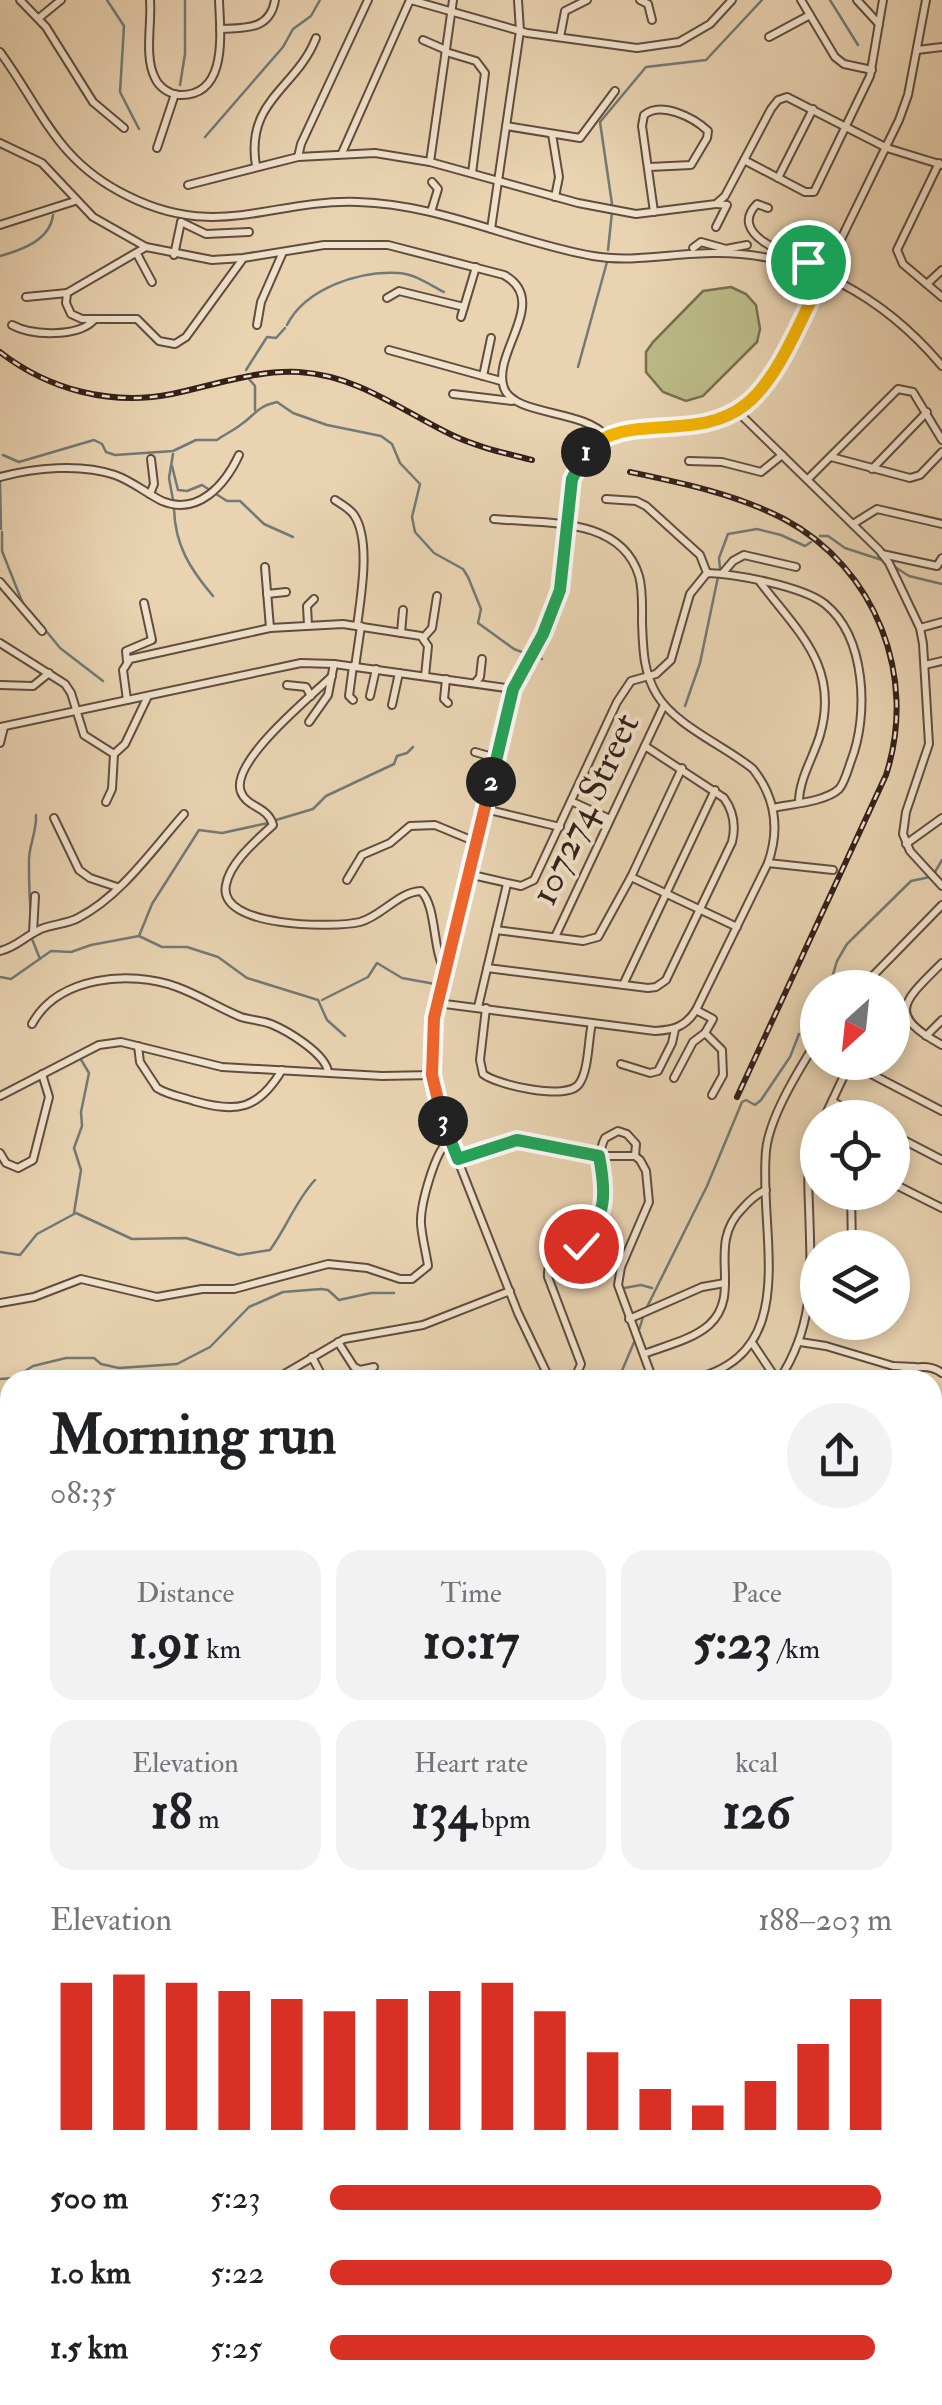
<!DOCTYPE html>
<meta charset="utf-8">
<style>
:root{--surface:#fff;--page:#f2f2f2;--text:#202124;--muted:#757577;--accent:#d93025}
body{margin:0;font-family:"IM FELL Double Pica",serif;background:var(--page);color:var(--text);height:100vh;display:flex;flex-direction:column;font-size:38px;white-space:nowrap}
*{box-sizing:border-box;margin:0}
p{font-size:32px;color:var(--muted)}
.icon{flex:none;width:55px;height:55px;fill:none;stroke:currentColor;stroke-width:2;stroke-linecap:round;stroke-linejoin:round}
.map{position:relative;flex:1;overflow:hidden}
.details{position:absolute;left:0px;top:1370px;width:942px;height:1035px;display:flex;flex-direction:column;background:var(--surface);border-radius:30px 30px 0 0;box-shadow:0 5px 15px #0003}
.details>*{flex:none}
.needle{width:65px;rotate:207deg}
.buttons{position:absolute;left:800px;top:970px;display:grid;gap:20px}
.buttons a{display:grid;place-items:center;width:110px;height:110px;border-radius:50%;background:var(--surface);box-shadow:0 5px 15px #0003;font-size:50px}
.pin{position:absolute;display:grid;place-items:center;width:85px;height:85px;color:#fff;margin:-42px;border:5px solid #fff;border-radius:50%;box-shadow:0 2px 10px #0007}
.km{position:absolute;width:50px;height:50px;margin:-25px;border-radius:50%;background:#222;color:#fff;font-size:28px;line-height:50px;text-align:center}
.round{display:grid;place-items:center;flex:none;width:105px;height:105px;border-radius:52px;background:var(--page)}
.summary{display:flex;align-items:center;justify-content:space-between;height:170px;padding:0 50px}
h1{font-size:55px;font-weight:700;line-height:75px}
.metrics{display:grid;grid-template-columns:repeat(3,1fr);gap:15px;height:170px;padding:10px 50px}
.metrics div{display:grid;align-content:center;border-radius:25px;background:var(--page);text-align:center}
.metrics b{font-size:50px;font-weight:700}
.metrics small{font-size:28px;font-weight:400}
.metrics p{font-size:28px}
.chart{height:280px;padding:20px 50px}
.chart p{display:flex;justify-content:space-between}
.chart svg{width:100%;height:180px;margin-top:10px;stroke:var(--accent);stroke-width:6}
ul{padding:0 50px;list-style:none;font-size:32px}
li{display:grid;grid-template-columns:160px 120px 1fr;align-items:center;height:75px}
li i{height:25px;border-radius:12px;background:var(--accent)}
.map>svg:first-child{display:block}
</style>
<div class="map">
<svg width="942" height="2405" viewBox="0 0 942 2405">
<rect width="100%" height="100%" fill="#e9d3b1"/>
<filter id="stains"><feTurbulence type="fractalNoise" baseFrequency=".002" numOctaves="4"/><feColorMatrix values="0 0 0 0 .2 0 0 0 0 .09 0 0 0 0 .02 0 0 0 .5 -.17"/></filter>
<radialGradient id="worn" r=".72"><stop offset=".6" stop-color="#630" stop-opacity="0"/><stop offset="1" stop-color="#630" stop-opacity=".3"/></radialGradient>
<!-- green -->
<polygon fill="#bb8" stroke="#776e50" stroke-width="2.5" points="731,287 746,294 756,305 760,329 757,342 703,396 686,401 663,392 646,372 646,352 653,342 703,291"/>
<g fill="none" stroke-linecap="round" stroke-linejoin="round">
<!-- stream -->
<g stroke="#717a76" stroke-width="2.5">
<polyline points="107,0 124,26 120,92 139,129"/>
<polyline points="830,0 858,45"/>
<polyline points="180,85 185,54 185,0"/>
<polyline points="205,137 283,47 293,29 311,16 320,0"/>
<polyline points="612,204 600,122 646,67 706,60 762,0"/>
<polyline points="608,250 612,212"/>
<path d="M0,256C22,250 50,240 53,215"/>
<path d="M287,325C305,289 359,270 399,273C415,274 430,285 444,292"/>
<polyline points="578,367 607,262"/>
<polyline points="246,370 267,337 276,338 285,328"/>
<polyline points="249,379 255,386 255,410"/>
<path d="M3,455L19,462L94,440L102,444L106,452L115,455L173,451L196,440H217C225,434 231,432 239,426C256,415 255,407 277,402L293,413L327,425L381,436L392,444L400,463L420,484L412,517L415,532L434,553L463,569L468,577L481,609L478,623L514,649L527,654"/>
<polyline points="172,466 178,490 187,491 202,485 227,501 240,501 264,524 293,537"/>
<polyline points="0,482 1,529"/>
<polyline points="173,500 169,478 173,454"/>
<path d="M174,509C175,545 190,569 213,596"/>
<polyline points="2,532 2,551 23,604"/>
<polyline points="820,536 828,536 845,548 882,560"/>
<polyline points="895,567 909,576 942,584"/>
<polyline points="720,569 719,558 728,534 757,529 781,535 805,546 811,542"/>
<polyline points="29,610 60,648 103,681"/>
<polyline points="536,657 542,659"/>
<polyline points="685,706 700,663 718,577"/>
<polyline points="276,820 313,809 326,796 394,764 397,756 407,753 413,747"/>
<polyline points="935,872 942,860"/>
<path d="M31,911C29,898 29,876 29,863C28,847 37,832 36,815"/>
<polyline points="139,936 152,904 199,830 222,833 268,823"/>
<polyline points="32,939 40,959"/>
<polyline points="0,977 11,979 51,951 71,952 91,945 139,936 162,947 187,947 218,957 247,978 318,1000 327,1020 345,1036"/>
<polyline points="829,988 837,961 847,944 911,881 930,877"/>
<polyline points="322,1000 368,977 377,963 402,978 435,984"/>
<polyline points="801,1029 818,1005"/>
<polyline points="74,1213 81,1170 74,1148 82,1126 81,1112 89,1073 80,1058"/>
<path d="M0,1252L20,1255L37,1234L76,1213L132,1239L186,1238L239,1255L270,1250C287,1227 296,1200 315,1180"/>
<polyline points="624,1288 641,1285 652,1288"/>
<polyline points="646,1309 707,1186 742,1102 746,1100 755,1105 761,1100 790,1057 799,1034"/>
<polyline points="638,1333 643,1317"/>
<polyline points="0,1379 14,1378 33,1366 66,1358 94,1358 101,1364 119,1368 177,1364 210,1347 249,1307 283,1292 321,1289 328,1290 339,1300 371,1293 394,1293"/>
<polyline points="618,1380 635,1340"/>
<path d="M932,1477L939,1494C935,1505 935,1509 942,1518"/>
<polyline points="937,1619 940,1606 935,1590 942,1583"/>
<polyline points="0,1620 7,1609"/>
<polyline points="932,1665 937,1629"/>
<polyline points="932,1678 932,1694"/>
<polyline points="932,1895 942,1909"/>
<polyline points="932,2124 942,2131"/>
<polyline points="932,2360 942,2365"/>
<polyline points="614,2395 614,2397"/>
<polyline points="745,2395 754,2405"/>
<polyline points="828,2395 832,2405"/>
</g>
<!-- river -->
<g stroke="#9ab6b4" stroke-width="9">
<polyline points="0,1678 10,1684"/>
<polyline points="932,2021 942,2013"/>
<polyline points="0,2094 10,2068"/>
<polyline points="64,2395 81,2405"/>
<path d="M144,2405C166,2392 187,2396 210,2405"/>
</g>
<defs>
<g id="minor">
<polyline points="20,0 46,27 93,102 124,128"/>
<path d="M150,0C152,23 144,57 155,78C159,87 169,94 179,95C229,97 220,31 219,0"/>
<polyline points="411,0 527,33 637,48 679,42 710,24 732,0"/>
<polyline points="640,0 648,4 652,20"/>
<polyline points="801,0 835,57 844,64 872,70"/>
<polyline points="857,0 879,24"/>
<polyline points="39,18 61,0"/>
<path d="M220,29C246,28 270,30 275,0"/>
<polyline points="560,37 565,11 587,0"/>
<polyline points="769,37 810,15"/>
<polyline points="423,40 446,50"/>
<polyline points="917,50 942,47"/>
<path d="M0,52C43,111 56,161 128,196C218,241 271,199 358,202C439,204 514,242 593,256C634,263 673,253 714,253C806,252 884,297 942,366"/>
<polyline points="446,52 476,61 485,73 472,173"/>
<polyline points="506,126 580,138 615,91"/>
<polyline points="552,134 559,177 555,197"/>
<path d="M0,143L42,163L93,217L146,247L212,260L243,258L324,245H388L504,275C551,301 491,353 504,388C514,416 583,409 606,436"/>
<polyline points="157,148 175,94"/>
<polyline points="342,153 410,0"/>
<polyline points="298,157 301,144 368,0"/>
<polyline points="744,160 805,192 814,192 870,76 883,0"/>
<polyline points="430,162 453,0"/>
<polyline points="939,163 897,250 903,264 942,297"/>
<path d="M256,166C245,100 297,88 316,38"/>
<path d="M649,167L691,165L707,138L708,131C693,117 661,101 644,115L642,126L654,212"/>
<polyline points="778,178 813,109"/>
<polyline points="188,185 298,157 375,153 430,162 578,203 636,214 716,204 725,196 771,109 778,100 787,97 887,148 942,165"/>
<path d="M768,208L757,204C727,234 787,255 808,261L811,269"/>
<polyline points="431,212 438,189 432,182"/>
<polyline points="181,222 206,234 249,232"/>
<polyline points="0,225 75,201"/>
<polyline points="716,227 727,205 717,204"/>
<polyline points="491,229 520,31 518,0"/>
<polyline points="146,247 67,293 66,303 71,314 82,319 137,319 159,341 175,344 186,337 242,260"/>
<polyline points="693,248 701,242 726,249 747,245"/>
<polyline points="137,254 152,282"/>
<polyline points="174,255 181,222"/>
<polyline points="801,266 815,290"/>
<polyline points="928,283 942,270"/>
<polyline points="26,297 67,293"/>
<polyline points="387,298 399,291 464,307"/>
<polyline points="461,317 476,267"/>
<path d="M12,325C32,336 77,337 93,321"/>
<polyline points="257,325 261,302 283,252"/>
<polyline points="389,350 501,381"/>
<polyline points="483,376 491,338"/>
<polyline points="453,394 512,401"/>
<polyline points="737,411 879,550 889,563 920,628 923,644 929,744 906,812 903,834 910,851 942,886"/>
<polyline points="831,457 910,478 920,475 942,452"/>
<polyline points="689,461 722,462 761,472 782,455"/>
<polyline points="872,469 927,412"/>
<path d="M0,477C34,468 80,463 115,475C132,481 146,493 162,501C198,516 225,485 239,455"/>
<polyline points="808,479 898,389 913,392 942,440"/>
<polyline points="150,494 154,484 151,459"/>
<polyline points="606,499 636,501 646,506 700,555 707,573"/>
<path d="M335,500C341,504 349,508 354,515C371,540 361,596 357,626"/>
<polyline points="853,524 877,509 942,524"/>
<polyline points="882,554 937,566 942,558"/>
<polyline points="265,567 270,628"/>
<polyline points="722,574 733,561 744,555 796,567"/>
<polyline points="0,582 42,631"/>
<path d="M760,582C797,631 840,666 820,735C814,756 799,779 799,802"/>
<polyline points="267,594 286,592"/>
<polyline points="308,625 307,606 314,599"/>
<polyline points="920,628 942,622"/>
<polyline points="401,633 403,610"/>
<polyline points="424,637 432,628 437,596"/>
<polyline points="0,643 65,684 71,693 84,735 114,754"/>
<polyline points="127,661 126,651 152,640 144,603"/>
<polyline points="925,665 942,661"/>
<polyline points="353,666 349,696 353,700"/>
<polyline points="355,667 361,626"/>
<path d="M332,676C313,695 229,762 241,792C247,808 268,806 273,825C257,840 230,862 226,885C217,928 334,928 360,922C382,916 398,892 421,891C437,907 432,949 445,971"/>
<polyline points="446,679 444,699 448,703"/>
<polyline points="475,683 480,677 482,659"/>
<polyline points="0,685 33,686 49,673"/>
<polyline points="287,685 306,687 311,696"/>
<polyline points="370,696 376,669"/>
<polyline points="127,700 123,670 130,659 270,628 343,624 421,636 428,646 425,676"/>
<polyline points="392,705 399,673"/>
<polyline points="309,722 328,695 334,664"/>
<polyline points="0,727 301,663 334,664 513,689"/>
<polyline points="0,743 4,727"/>
<polyline points="475,752 489,756 498,748"/>
<polyline points="106,802 112,789 114,754 125,744 148,696"/>
<polyline points="573,802 610,819"/>
<polyline points="485,809 560,827"/>
<polyline points="54,818 79,870 90,878 117,887"/>
<polyline points="906,844 942,818"/>
<polyline points="768,863 833,870"/>
<path d="M468,874L521,886L534,880L617,702L631,681L656,674L671,660L690,594L707,573C736,574 802,586 825,604C866,637 869,715 851,761C848,769 845,782 839,789C825,802 791,804 773,808"/>
<polyline points="631,877 737,927"/>
<polyline points="347,880 362,855 390,843 410,826 435,825 476,842"/>
<polyline points="496,930 583,941 598,937 631,877 682,768"/>
<polyline points="33,933 35,896"/>
<polyline points="555,937 664,705"/>
<path d="M0,951C17,947 25,936 41,929C53,924 67,924 78,918C121,896 153,849 184,814"/>
<path d="M942,963C904,1001 885,1014 942,1045"/>
<path d="M487,968L648,988L656,987L666,980L732,842C736,826 734,812 724,798L645,746"/>
<polyline points="623,985 715,790"/>
<polyline points="861,988 942,905"/>
<path d="M437,1003L655,1031C675,1030 686,1026 696,1010L768,863C780,829 775,797 753,769C725,746 676,726 657,695C643,672 643,648 642,622C642,607 643,590 639,576C621,516 544,524 494,519"/>
<polyline points="478,1007 507,884"/>
<path d="M486,1008L480,1060L483,1074C497,1085 567,1101 579,1084C589,1070 588,1040 592,1023"/>
<polyline points="892,1009 905,1009"/>
<path d="M32,1024C58,976 130,970 177,987C199,995 219,1008 241,1017C250,1020 261,1020 271,1024C288,1031 326,1054 328,1072"/>
<polyline points="705,1033 722,1050 723,1075 712,1095"/>
<polyline points="926,1036 942,1020"/>
<path d="M138,1046L140,1062L157,1088C168,1095 182,1097 194,1101C237,1113 258,1110 282,1070"/>
<polyline points="621,1064 650,1073 658,1071 672,1043 675,1029"/>
<polyline points="674,1078 693,1042 705,1033 713,1019 696,1010"/>
<polyline points="0,1096 99,1045 121,1042 222,1067 382,1076 432,1075"/>
<polyline points="832,1101 862,1118"/>
<polyline points="824,1118 850,1063 942,1111"/>
<polyline points="892,1134 942,1160"/>
<polyline points="0,1153 6,1163 18,1168 33,1160 49,1097 42,1074"/>
<polyline points="458,1159 517,1140 599,1156 635,1156 640,1160 646,1171 649,1202 621,1267 618,1285 653,1380"/>
<polyline points="892,1183 942,1208"/>
<polyline points="851,1192 852,1248"/>
<path d="M0,1303L34,1297L81,1279L157,1297L202,1289H234L328,1264L367,1268L400,1279H412L428,1266C426,1252 422,1238 421,1224C420,1206 435,1149 450,1140"/>
<polyline points="629,1319 702,1287 725,1283"/>
<polyline points="338,1342 354,1367 360,1370 374,1367"/>
<polyline points="800,1342 826,1346 893,1366 915,1367"/>
<polyline points="753,1344 777,1380"/>
<path d="M644,1354C664,1346 692,1340 709,1325C744,1293 705,1246 742,1209C749,1201 756,1194 766,1190"/>
<polyline points="312,1357 324,1380"/>
<polyline points="274,1380 344,1339 423,1325 510,1291"/>
<polyline points="550,1380 518,1313 444,1125 432,1075 437,1003 513,689 543,634 561,590 572,479 582,457 606,436 633,430 701,425 737,411 756,396 771,374 824,274 899,120 908,95 926,0"/>
<path d="M574,1380L581,1364L548,1277C546,1246 579,1256 592,1230C597,1218 606,1205 605,1193C605,1173 595,1157 605,1138L618,1131L627,1134L636,1144L635,1156"/>
<path d="M688,1380C805,1357 758,1236 766,1151C769,1117 800,1068 818,1039"/>
<path d="M779,1380C816,1323 811,1273 809,1207C808,1180 806,1157 818,1131"/>
<path d="M886,1380C904,1371 923,1360 942,1373"/>
<polyline points="932,1408 942,1403"/>
<polyline points="0,1434 10,1438"/>
<polyline points="0,1515 10,1523"/>
<polyline points="0,1593 10,1580"/>
<polyline points="0,1605 10,1607"/>
<polyline points="932,1625 942,1625"/>
<polyline points="932,2078 942,2090"/>
<polyline points="932,2154 942,2143"/>
<polyline points="0,2235 10,2216"/>
<polyline points="0,2340 10,2330"/>
<polyline points="277,2395 299,2399 323,2395"/>
<polyline points="472,2395 474,2405"/>
<polyline points="792,2395 799,2405"/>
<polyline points="883,2395 896,2405"/>
<polyline points="566,2405 569,2395"/>
<polyline points="860,2405 860,2395"/>
</g>
</defs>
<!-- minor casing -->
<use href="#minor" stroke="#604d3f" stroke-width="10"/>
<!-- minor -->
<use href="#minor" stroke="#f1e2cc" stroke-width="6"/>
<defs>
<g id="rail">
<path d="M0,352C49,390 111,406 172,394C215,385 255,370 299,372C359,376 400,410 452,435C477,447 505,453 532,460"/>
<path d="M630,472C682,483 736,494 784,519C876,568 918,677 886,775L737,1097"/>
</g>
</defs>
<!-- rail casing -->
<use href="#rail" stroke="#332019" stroke-width="6"/>
<!-- rail -->
<use href="#rail" stroke="#f1e2cc" stroke-width="2.5" stroke-dasharray="8" stroke-linecap="butt"/>
</g>
<g fill="none" stroke-linecap="round" stroke-linejoin="round">
<defs>
<path id="split-1" d="M586,452C624,410 695,444 745,405C780,378 803,313 824,274L811,270L808,262"/>
<polyline id="split-2" points="491,782 513,689 543,634 560,590 572,479 586,452"/>
<polyline id="split-3" points="443,1121 432,1075 434,1018 491,782"/>
<path id="split-4" d="M443,1121L458,1159L517,1140L599,1156C606,1192 607,1217 581,1246"/>
</defs>
<!-- split-1 casing -->
<use href="#split-1" stroke="#fff" stroke-width="20"/>
<!-- split-2 casing -->
<use href="#split-2" stroke="#fff" stroke-width="20"/>
<!-- split-3 casing -->
<use href="#split-3" stroke="#fff" stroke-width="20"/>
<!-- split-4 casing -->
<use href="#split-4" stroke="#fff" stroke-width="20"/>
<!-- split-1 -->
<use href="#split-1" stroke="#f5b400" stroke-width="12"/>
<!-- split-2 -->
<use href="#split-2" stroke="#22a559" stroke-width="12"/>
<!-- split-3 -->
<use href="#split-3" stroke="#f0652b" stroke-width="12"/>
<!-- split-4 -->
<use href="#split-4" stroke="#22a559" stroke-width="12"/>
</g>
<g text-anchor="middle" dominant-baseline="central" stroke-width="8" stroke-linejoin="round" paint-order="stroke">
<!-- street labels -->
<g font-size="38" fill="#332019" stroke="#f1e2cc">
<text transform="translate(585 809) rotate(-65)">107274 Street</text>
</g>
</g>
<rect width="100%" height="100%" filter="url(#stains)"/>
<rect width="100%" height="100%" fill="url(#worn)"/>
</svg>
<div class="buttons">
<a><svg class="needle" viewBox="-14 -14 28 28"><path d="M0-13l5 13h-10z" fill="#e53935"/><path d="M0 13l5-13h-10z" fill="#757577"/></svg></a>
<a><svg class="icon" aria-label="locate" viewBox="0 0 24 24"><circle cx="12" cy="12" r="6"/><path d="M12 2v4M12 18v4M2 12h4M18 12h4"/></svg></a>
<a><svg class="icon" aria-label="layers" viewBox="0 0 24 24"><path d="M12 4l9 5-9 5-9-5zM3 14l9 5 9-5"/></svg></a>
</div>
<div class="pin" style="left:808px;top:262px;background:#1e9e55"><svg class="icon" aria-label="arrive" viewBox="0 0 24 24"><path d="M6 21V4h12l-3 4 3 4H6"/></svg></div>
<div class="pin" style="left:581px;top:1246px;background:#d93025"><svg class="icon" aria-label="check" viewBox="0 0 24 24"><path d="M5 12l5 5 9-10"/></svg></div>
<b class="km" style="left:586px;top:452px">1</b>
<b class="km" style="left:491px;top:782px">2</b>
<b class="km" style="left:443px;top:1121px">3</b>
<section class="details">
<div class="summary"><div><h1>Morning run</h1><p>08:35</p></div><a class="round"><svg class="icon" aria-label="share" viewBox="0 0 24 24"><path d="M12 15V3M7 8l5-5 5 5M5 13v7h14v-7"/></svg></a></div>
<div class="metrics">
<div><p>Distance</p><b>1.91<small> km</small></b></div>
<div><p>Time</p><b>10:17</b></div>
<div><p>Pace</p><b>5:23<small> /km</small></b></div>
</div>
<div class="metrics">
<div><p>Elevation</p><b>18<small> m</small></b></div>
<div><p>Heart rate</p><b>134<small> bpm</small></b></div>
<div><p>kcal</p><b>126</b></div>
</div>
<div class="chart"><p><span>Elevation</span>188–203 m</p>
<svg viewBox="0 0 160 44" preserveAspectRatio="none"><path d="M5 44V8M15 44V6M25 44V8M35 44V10M45 44V12M55 44V15M65 44V12M75 44V10M85 44V8M95 44V15M105 44V25M115 44V34M125 44V38M135 44V32M145 44V23M155 44V12"/></svg>
</div>
<ul>
<li><b>500 m</b>5:23<i style="width:98%"></i></li>
<li><b>1.0 km</b>5:22<i style="width:100%"></i></li>
<li><b>1.5 km</b>5:25<i style="width:97%"></i></li>
</ul>
</section>
</div>
